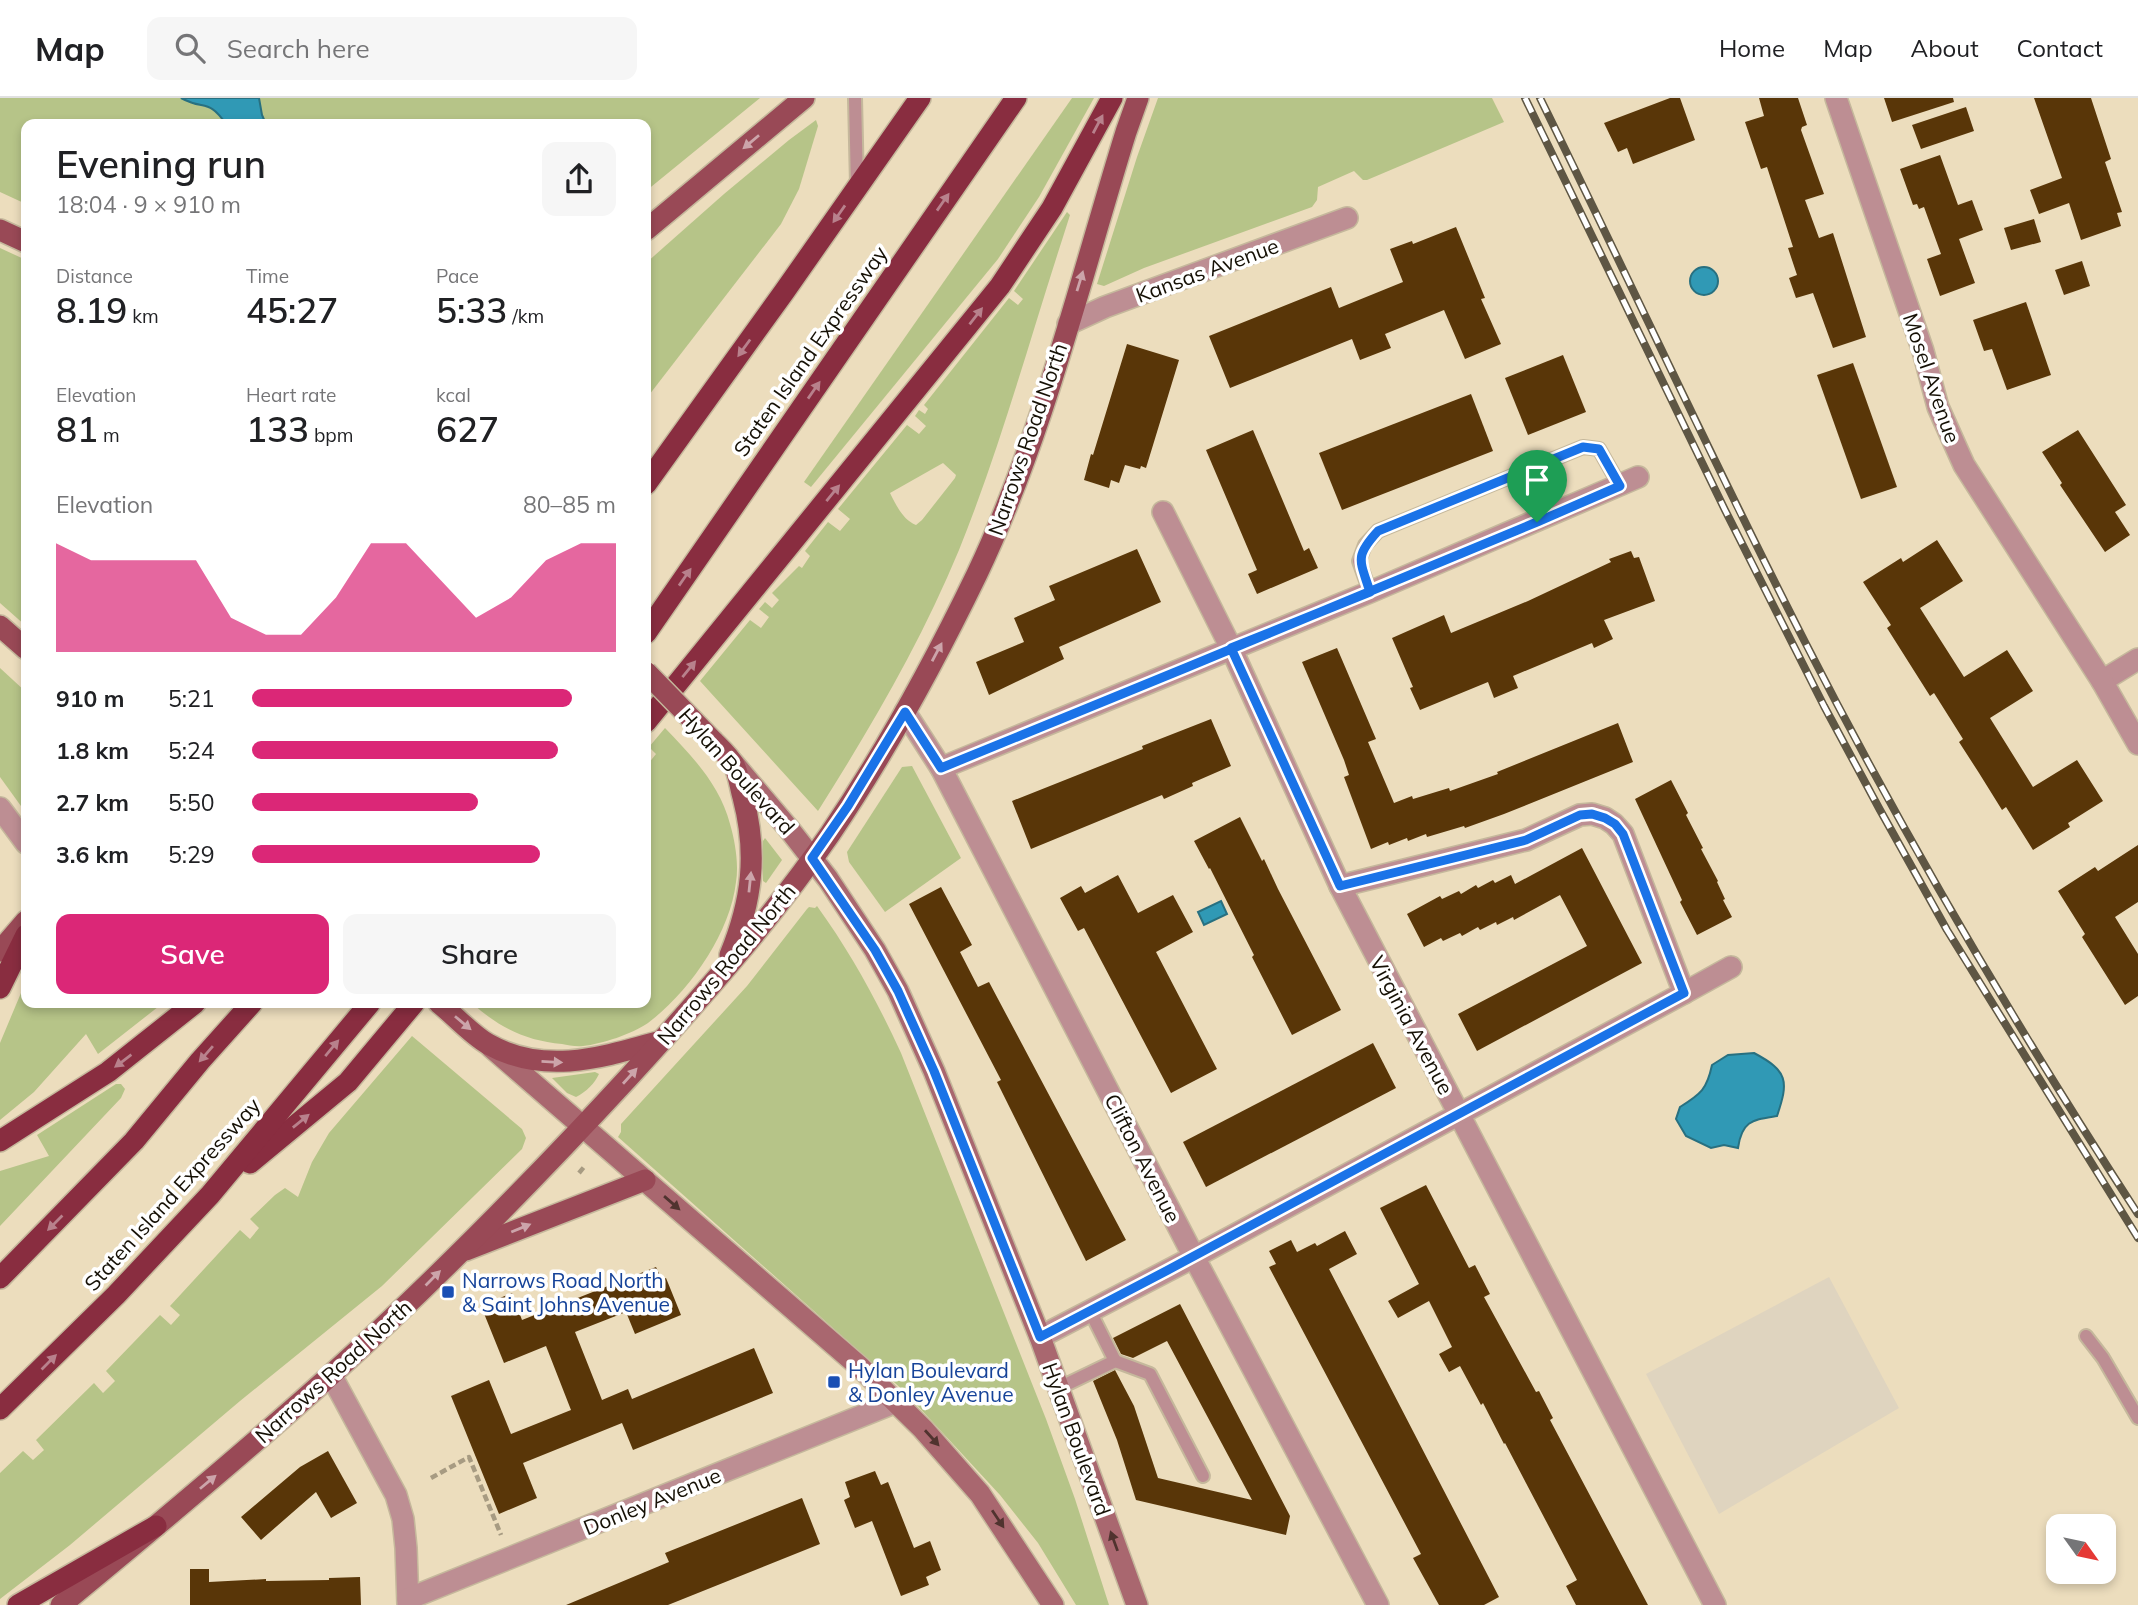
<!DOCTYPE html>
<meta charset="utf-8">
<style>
:root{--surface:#fff;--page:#f6f6f6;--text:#202124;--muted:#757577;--line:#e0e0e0;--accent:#db2777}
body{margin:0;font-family:Mulish,sans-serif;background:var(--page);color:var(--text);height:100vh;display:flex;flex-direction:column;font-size:26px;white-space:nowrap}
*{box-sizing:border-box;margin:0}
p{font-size:23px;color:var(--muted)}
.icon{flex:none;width:38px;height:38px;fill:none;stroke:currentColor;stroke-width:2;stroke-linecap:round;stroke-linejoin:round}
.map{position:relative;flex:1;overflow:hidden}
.side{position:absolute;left:21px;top:21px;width:630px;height:889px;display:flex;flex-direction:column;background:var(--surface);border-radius:14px;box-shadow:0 4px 10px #0003}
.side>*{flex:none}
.needle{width:46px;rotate:123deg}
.fabs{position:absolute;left:2046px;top:1416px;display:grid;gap:14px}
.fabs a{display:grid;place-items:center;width:70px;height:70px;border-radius:14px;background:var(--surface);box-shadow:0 4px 10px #0003;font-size:35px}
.pin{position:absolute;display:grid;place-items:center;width:60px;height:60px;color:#fff;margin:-72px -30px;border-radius:50% 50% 50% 0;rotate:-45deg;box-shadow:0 0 7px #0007}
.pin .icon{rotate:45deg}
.round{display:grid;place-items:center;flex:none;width:74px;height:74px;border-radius:14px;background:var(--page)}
.headline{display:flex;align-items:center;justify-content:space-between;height:119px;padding:0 35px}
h1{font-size:38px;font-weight:600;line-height:52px}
.figures{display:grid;grid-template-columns:repeat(3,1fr);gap:10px;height:119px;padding:7px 35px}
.figures div{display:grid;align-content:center}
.figures b{font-size:35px;font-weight:600}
.figures small{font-size:19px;font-weight:400}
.figures p{font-size:19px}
.chart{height:196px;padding:14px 35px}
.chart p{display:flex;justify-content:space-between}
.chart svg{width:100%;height:126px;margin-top:7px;fill:var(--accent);opacity:.7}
.action{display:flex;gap:14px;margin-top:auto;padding:14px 35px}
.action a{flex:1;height:80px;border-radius:14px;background:var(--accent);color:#fff;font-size:28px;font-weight:600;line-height:80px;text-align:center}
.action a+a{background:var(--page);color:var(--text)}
ul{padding:0 35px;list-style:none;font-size:23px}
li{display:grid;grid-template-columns:112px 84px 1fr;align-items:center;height:52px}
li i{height:18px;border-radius:9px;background:var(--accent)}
header{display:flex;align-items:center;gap:42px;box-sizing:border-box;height:98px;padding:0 35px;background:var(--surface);border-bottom:2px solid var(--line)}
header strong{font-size:33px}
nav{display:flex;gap:38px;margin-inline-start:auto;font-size:24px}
.search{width:490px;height:63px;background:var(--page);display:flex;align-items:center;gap:18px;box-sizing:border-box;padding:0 24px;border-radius:14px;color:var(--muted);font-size:26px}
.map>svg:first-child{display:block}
</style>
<header>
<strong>Map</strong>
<div class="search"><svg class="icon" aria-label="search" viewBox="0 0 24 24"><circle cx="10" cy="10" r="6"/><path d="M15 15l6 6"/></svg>Search here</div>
<nav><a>Home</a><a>Map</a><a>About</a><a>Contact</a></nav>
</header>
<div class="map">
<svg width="2138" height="1507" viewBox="0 0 2138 1507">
<rect width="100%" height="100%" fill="#ecddbd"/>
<!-- industrial -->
<polygon fill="#dfd4bf" points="1829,1179 1899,1310 1719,1416 1646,1276"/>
<!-- green -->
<g fill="#b6c488" fill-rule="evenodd">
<polygon points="0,0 760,0 646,93 646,26 26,26 26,106 0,94"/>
<polygon points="1072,0 1094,0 1039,99 998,161 811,389 804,384"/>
<polygon points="1158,0 1492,0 1504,24 1367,82 1363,82 1354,73 1318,89 1317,102 1312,109 1144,170 1104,188 1097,186 1137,59"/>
<polygon points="816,22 818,28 799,91 781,126 646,301 646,165 724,96 789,42"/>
<path d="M1067,114L1070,117L1063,139C1029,244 1000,350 959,452C921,544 871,629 818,713L700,583L750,522L761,530L769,519L759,511L765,504L772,510L779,502L772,495L799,468L802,470L810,458L805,453L828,424L840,433L850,421L838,411L907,327L919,336L926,328L915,318L919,312L925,316L928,311L924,307L1009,200L1018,207L1023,201L1014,193ZM943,365L956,377L955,380L922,422L916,427C903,422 896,407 890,395Z"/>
<polygon points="0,150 26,162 26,528 0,505"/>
<polygon points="0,570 26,594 26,715 0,679"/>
<path d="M665,630C692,658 720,687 730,726C735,743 739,766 736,784C730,836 689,894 648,925C632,936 602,946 583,948C576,949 568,947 562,946C526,943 498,929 472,905H646V665L648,666L656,656L649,649Z"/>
<polygon points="912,668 961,760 885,814 849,764 847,754 902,669"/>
<polygon points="765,740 782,762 766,785 763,783 763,743"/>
<path d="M817,808C851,855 877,903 901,955L1046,1321L1075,1401L1109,1507H1076L1038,1445L1000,1397L904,1293L618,1039L621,1034V1026L747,888L807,811L809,809L815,810Z"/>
<polygon points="26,883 26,905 163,905 98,956 86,936 34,994 0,1022 0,945"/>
<polygon points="412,938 522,1031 526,1040 522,1051 382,1188 240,1303 70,1447 0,1501 0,1375 23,1353 33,1362 44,1352 36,1342 94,1285 103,1295 115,1283 106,1273 160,1217 171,1227 180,1217 170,1208 240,1132 250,1141 259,1130 250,1121 275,1097 285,1090 298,1099 312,1064 329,1035"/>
<path d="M595,974L599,976C595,985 586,994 576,999L567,995L552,980Z"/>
<polygon points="116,986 121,986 125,991 121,1000 0,1128 0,1073 49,1058 37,1037"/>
</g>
<!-- water -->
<g fill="#3099b5" stroke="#287080" stroke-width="2">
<path d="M181,0H259L262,17L266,26H226C208,0 205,13 181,0Z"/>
<circle cx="1704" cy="183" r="14"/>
<polygon points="1221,803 1227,816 1204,827 1198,814"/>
<path d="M1754,955C1788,973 1789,983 1777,1018C1753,1022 1742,1022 1738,1050L1724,1047L1711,1050L1686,1038L1676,1021L1680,1009C1701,996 1707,991 1712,967L1728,957Z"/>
</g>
<!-- building -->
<g fill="#593608">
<polygon points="1670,0 1680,0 1695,42 1633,66 1627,50 1618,54 1604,25"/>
<polygon points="1759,0 1798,0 1807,27 1802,29 1801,32 1824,96 1805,102 1819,140 1833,135 1866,239 1833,250 1813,195 1796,200 1789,180 1797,177 1788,150 1793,149 1767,69 1761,71 1745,24 1764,18"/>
<polygon points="1884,0 1953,0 1954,4 1892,24"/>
<polygon points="2034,0 2091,0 2111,61 2105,64 2122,114 2117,115 2121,128 2081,142 2069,105 2039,116 2030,92 2062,80"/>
<polygon points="1966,9 1974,33 1921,51 1912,27"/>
<polygon points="1940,57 1958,107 1972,102 1983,132 1959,141 1975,185 1940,198 1927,161 1941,156 1924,109 1919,111 1917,106 1913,107 1900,71"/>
<polygon points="2034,121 2041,144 2011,152 2004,130"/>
<polygon points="1456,129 1485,200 1481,201 1501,246 1465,261 1444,212 1385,236 1391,250 1360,262 1352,241 1230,290 1209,238 1331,189 1339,210 1403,184 1390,151 1412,143 1413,146"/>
<polygon points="2082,163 2090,188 2064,197 2055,172"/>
<polygon points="2026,204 2051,277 2007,292 1992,251 1984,253 1973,222"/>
<polygon points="1127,246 1179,262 1146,370 1141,368 1140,371 1125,367 1119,385 1111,382 1109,390 1084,382 1091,356 1093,357"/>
<polygon points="1563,257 1586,314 1528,337 1505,280"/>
<polygon points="1853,265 1897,389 1861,401 1817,277"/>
<polygon points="1471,296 1493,353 1342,412 1319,355"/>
<polygon points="1253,332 1304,453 1309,450 1318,470 1257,496 1248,476 1257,472 1206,352"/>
<polygon points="2078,332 2126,407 2115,414 2130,437 2105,454 2060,387 2062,385 2042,354"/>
<polygon points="1937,442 1963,483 1920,510 1964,579 2007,552 2033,593 1990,620 2033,689 2077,662 2103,703 2068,725 2070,729 2033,752 2006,709 2002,712 1979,675 1959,644 1963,641 1934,595 1930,598 1887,530 1891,527 1863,484 1901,460 1903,464"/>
<polygon points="1137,451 1161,504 1059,549 1064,561 989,597 976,564 1024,544 1014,520 1055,502 1049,488"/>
<polygon points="1631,453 1634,460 1639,459 1655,503 1604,522 1613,541 1594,550 1592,545 1513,578 1518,590 1494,600 1488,584 1420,612 1410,590 1413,589 1392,540 1444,517 1451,535 1528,503 1611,464 1609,461"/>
<polygon points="1337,550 1376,641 1368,644 1394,705 1412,698 1413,701 1449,690 1450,693 1498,676 1497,674 1618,625 1633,664 1504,716 1465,730 1464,728 1427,739 1426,736 1408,743 1407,740 1389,747 1388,744 1371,751 1344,679 1349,677 1344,662 1302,564"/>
<polygon points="1211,621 1231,668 1192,685 1193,688 1164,701 1162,697 1031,751 1012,703 1143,651 1142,648"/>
<polygon points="1671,682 1688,715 1686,717 1703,750 1701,751 1718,783 1717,784 1725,801 1723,802 1732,819 1697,837 1680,804 1682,802 1635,701"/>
<polygon points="1240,719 1262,763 1264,761 1278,791 1341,912 1292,937 1252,859 1254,857 1210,770 1209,771 1194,743"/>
<polygon points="2138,747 2138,804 2115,819 2138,856 2138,898 2125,907 2082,839 2085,836 2058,793 2095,769 2098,773"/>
<polygon points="1582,750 1642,865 1477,953 1458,916 1587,848 1560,797 1514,822 1513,819 1497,827 1496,824 1480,832 1478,829 1462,838 1460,835 1443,843 1441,840 1424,849 1407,816 1440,798 1442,801 1459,793 1461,796 1476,787 1478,790 1493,782 1495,785 1511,777 1515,786"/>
<polygon points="1118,777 1138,815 1173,797 1193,834 1156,854 1217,971 1171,995 1084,830 1078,833 1060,800 1081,788 1085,795"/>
<polygon points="941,789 972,847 960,854 978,889 989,884 1126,1142 1086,1163 997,984 1001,982 909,806"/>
<polygon points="1373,945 1396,990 1206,1089 1183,1044"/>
<polygon points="1426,1087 1469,1170 1475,1167 1490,1196 1484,1199 1536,1294 1539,1293 1553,1320 1550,1322 1648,1507 1576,1507 1566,1488 1577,1482 1505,1345 1504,1346 1483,1305 1481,1307 1460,1268 1449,1274 1439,1256 1452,1249 1429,1203 1398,1220 1388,1203 1419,1186 1380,1110"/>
<polygon points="1345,1133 1357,1156 1329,1171 1499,1499 1484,1507 1439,1507 1413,1460 1421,1456 1269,1169 1276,1166 1269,1153 1291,1142 1297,1154 1315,1145 1317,1148"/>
<polygon points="656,1169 662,1182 666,1180 681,1217 635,1236 626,1214 575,1234 602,1302 628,1291 632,1301 754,1250 773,1295 633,1352 622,1325 523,1365 537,1400 499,1416 451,1298 489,1282 511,1336 571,1312 546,1248 504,1265 481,1208 512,1195 522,1222"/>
<polygon points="1180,1206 1290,1418 1286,1437 1136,1402 1117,1342 1093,1283 1115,1272 1134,1308 1158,1380 1252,1402 1167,1243 1133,1260 1121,1256 1113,1240"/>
<polygon points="328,1353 357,1405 331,1420 316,1394 261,1442 241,1419 300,1369"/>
<polygon points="875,1373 881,1387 888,1384 914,1450 930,1443 941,1472 926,1479 929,1487 901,1498 872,1423 855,1430 844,1402 850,1399 845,1384"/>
<polygon points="802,1400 820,1446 668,1507 566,1507 669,1464 665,1455"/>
<polygon points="190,1471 209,1471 209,1484 266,1481 266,1483 329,1482 329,1480 360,1479 361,1507 190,1507"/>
</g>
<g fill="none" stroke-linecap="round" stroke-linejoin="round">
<defs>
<g id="service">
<polyline points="855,0 857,87"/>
<polyline points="1370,494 1359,463 1365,447 1378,433 1583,349 1599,351 1620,388"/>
<polyline points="2086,1238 2103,1260 2138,1320"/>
<polyline points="1115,1263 1150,1276 1203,1378"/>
<polyline points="1059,1290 1115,1263 1090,1213"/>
</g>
<g id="minor">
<polyline points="1068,226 1105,209 1347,120"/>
<polyline points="1163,414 1231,550 1340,788 1715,1507"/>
<polyline points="2102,583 2138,561"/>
<polyline points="905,614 941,670 1194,1159 1378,1507"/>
<polyline points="941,670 1370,494 1638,379"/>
<polyline points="0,710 26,745"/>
<polyline points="1340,788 1526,742 1580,717 1592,716 1605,720 1614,726 1623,736 1684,895"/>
<polyline points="1040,1239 1194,1159 1684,895 1731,869"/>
<polyline points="331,1277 396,1397 403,1421 406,1450 408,1507"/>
<polyline points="408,1501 896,1304"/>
</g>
<polyline id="tertiary" points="1836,0 1923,253 1938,309 1964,367 2102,583 2138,646"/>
<g id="secondary">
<polyline points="734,666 789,731 828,781 875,852 898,893 934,973 1040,1239 1137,1507"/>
<polyline points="491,949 860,1269 923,1331 980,1396 1053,1507"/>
</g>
<g id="primary">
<polyline points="0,132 26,144"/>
<polyline points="646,132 804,0"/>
<polyline points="0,528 26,551"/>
<path d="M713,643C720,650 730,659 734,667C739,677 740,689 743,699C758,756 752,803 730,857"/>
<polyline points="0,853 26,823"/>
<path d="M439,905C454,917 472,937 488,946C545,978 603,959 661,943"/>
<polyline points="466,1152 645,1082"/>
<path d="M61,1507C152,1432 243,1356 331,1277C435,1183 533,1083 628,980C699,902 770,823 830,736C886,653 934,565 977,476C1044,335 1080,182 1126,34L1138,0"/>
</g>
<g id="motorway">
<polyline points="646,386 784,194 920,0"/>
<polyline points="646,535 1016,0"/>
<polyline points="646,624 1000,188 1052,110 1112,0"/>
<polyline points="0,890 26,837"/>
<polyline points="0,1043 108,974 195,905"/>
<polyline points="250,1065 348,984 414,905"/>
<polyline points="0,1180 134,1043 200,963 252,905"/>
<polyline points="0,1311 116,1197 210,1097 370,905"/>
<polyline points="18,1507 156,1428"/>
</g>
</defs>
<!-- service casing -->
<use href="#service" stroke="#c5b89c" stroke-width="16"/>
<!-- minor casing -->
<use href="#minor" stroke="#c5b89c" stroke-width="24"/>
<!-- tertiary casing -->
<use href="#tertiary" stroke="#c5b89c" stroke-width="24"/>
<!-- secondary casing -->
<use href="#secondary" stroke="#c5b89c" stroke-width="24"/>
<!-- primary casing -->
<use href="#primary" stroke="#c5b89c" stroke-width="24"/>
<!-- motorway casing -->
<use href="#motorway" stroke="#c5b89c" stroke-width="24"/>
<!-- path -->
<g stroke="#a79b82" stroke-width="4.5" stroke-dasharray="7 3.5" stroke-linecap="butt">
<polyline points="579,1075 584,1069"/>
<polyline points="431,1380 469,1359 501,1437"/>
</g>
<!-- service -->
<use href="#service" stroke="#bd8e93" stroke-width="12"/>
<!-- minor -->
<use href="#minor" stroke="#bd8e93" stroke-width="21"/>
<!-- tertiary -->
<use href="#tertiary" stroke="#bd8e93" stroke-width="21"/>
<!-- secondary -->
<use href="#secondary" stroke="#a9676f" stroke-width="21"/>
<!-- primary -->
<use href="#primary" stroke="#994956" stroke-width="21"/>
<!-- motorway -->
<use href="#motorway" stroke="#892d40" stroke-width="21"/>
<defs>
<g id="rail">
<polyline points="1525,0 1725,412 1824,608 1880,712 1947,832 2138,1140"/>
<path d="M1540,0C1629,181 1713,364 1805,544C1905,740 2018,932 2138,1116"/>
</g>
</defs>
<!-- rail casing -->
<use href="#rail" stroke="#5e5644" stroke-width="8"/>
<!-- rail -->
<use href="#rail" stroke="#fff" stroke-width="5" stroke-dasharray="16" stroke-linecap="butt"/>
<defs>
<polyline id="primary-bridge" points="646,574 713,643"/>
</defs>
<!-- primary-bridge casing -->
<use href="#primary-bridge" stroke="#c5b89c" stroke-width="24" stroke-linecap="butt"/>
<!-- primary-bridge -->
<use href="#primary-bridge" stroke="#994956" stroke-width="21"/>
</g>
<!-- one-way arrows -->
<defs><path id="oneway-solid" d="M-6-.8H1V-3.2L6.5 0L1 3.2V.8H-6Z" transform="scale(1.75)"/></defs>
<g fill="#b8818c">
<use href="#oneway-solid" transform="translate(1098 26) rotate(-62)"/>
<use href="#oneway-solid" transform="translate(943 104) rotate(-55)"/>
<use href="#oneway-solid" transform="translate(839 116) rotate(125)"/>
<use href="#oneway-solid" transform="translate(976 218) rotate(-52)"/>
<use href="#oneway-solid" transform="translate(744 250) rotate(126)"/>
<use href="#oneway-solid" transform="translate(814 292) rotate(-55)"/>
<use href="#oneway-solid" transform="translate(833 395) rotate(-51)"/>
<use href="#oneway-solid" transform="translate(685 479) rotate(-55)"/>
<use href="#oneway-solid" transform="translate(689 571) rotate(-51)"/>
<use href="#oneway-solid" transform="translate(332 950) rotate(-50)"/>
<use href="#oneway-solid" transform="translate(206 956) rotate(131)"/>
<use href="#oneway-solid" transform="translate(123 963) rotate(143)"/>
<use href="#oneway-solid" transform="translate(301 1023) rotate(-39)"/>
<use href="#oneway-solid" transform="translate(55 1125) rotate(135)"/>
<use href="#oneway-solid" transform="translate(49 1264) rotate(-45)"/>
</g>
<g fill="#cca4aa">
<use href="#oneway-solid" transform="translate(751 44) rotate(140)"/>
<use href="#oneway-solid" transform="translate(1080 183) rotate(-73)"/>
<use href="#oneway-solid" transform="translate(937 554) rotate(-62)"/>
<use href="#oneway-solid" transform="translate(750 784) rotate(-84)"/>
<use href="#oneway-solid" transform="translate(463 925) rotate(40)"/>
<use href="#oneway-solid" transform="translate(552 964) rotate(3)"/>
<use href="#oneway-solid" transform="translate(630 978) rotate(-48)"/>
<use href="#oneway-solid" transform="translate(521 1130) rotate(-22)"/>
<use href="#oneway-solid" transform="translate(433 1180) rotate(-45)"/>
<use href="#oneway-solid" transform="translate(208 1384) rotate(-40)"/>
</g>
<g fill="#50332f">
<use href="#oneway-solid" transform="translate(672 1105) rotate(41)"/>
<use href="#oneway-solid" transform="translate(932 1340) rotate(48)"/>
<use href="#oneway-solid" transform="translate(998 1421) rotate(56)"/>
<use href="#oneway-solid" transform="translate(1114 1443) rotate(-110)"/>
</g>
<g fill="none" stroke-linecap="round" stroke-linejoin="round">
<defs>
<path id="route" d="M1537,424C1339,507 1140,589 941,670L905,614L848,708L812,760L875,852L898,893L934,973L1040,1239L1168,1172L1684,895L1623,736L1615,726L1605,720L1592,716L1580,717L1526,742L1340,788L1231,550L1370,494C1360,462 1354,459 1378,433L1583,349L1599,351L1620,388L1537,424"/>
</defs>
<!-- route casing -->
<use href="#route" stroke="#fff" stroke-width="14"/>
<!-- route -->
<use href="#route" stroke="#1a73e8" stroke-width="9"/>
</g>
<!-- markers -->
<g fill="#1a4fb4" stroke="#fff" stroke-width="2.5">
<rect x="441" y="1187" width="14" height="14" rx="3.5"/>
<rect x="827" y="1277" width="14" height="14" rx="3.5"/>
</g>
<g text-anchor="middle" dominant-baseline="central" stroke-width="7" stroke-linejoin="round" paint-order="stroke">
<!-- street labels -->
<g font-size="21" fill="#151005" stroke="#fff">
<text transform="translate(1207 172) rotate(-20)">Kansas Avenue</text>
<text transform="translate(810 253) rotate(-55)">Staten Island Expressway</text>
<text transform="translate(1932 280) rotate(71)">Mosel Avenue</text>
<text transform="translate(1027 341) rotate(-71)">Narrows Road North</text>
<text transform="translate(737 673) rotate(48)">Hylan Boulevard</text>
<text transform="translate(726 866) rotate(-50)">Narrows Road North</text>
<text transform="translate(1412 927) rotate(62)">Virginia Avenue</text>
<text transform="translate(1143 1060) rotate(63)">Clifton Avenue</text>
<text transform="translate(172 1096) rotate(-48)">Staten Island Expressway</text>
<text transform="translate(333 1273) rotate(-42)">Narrows Road North</text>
<text transform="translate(1077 1341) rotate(70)">Hylan Boulevard</text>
<text transform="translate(652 1403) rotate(-22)">Donley Avenue</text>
</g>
<!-- transit labels -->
<g font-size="21" fill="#164399" stroke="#fff" text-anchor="start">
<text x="462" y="1182">Narrows Road North<tspan x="462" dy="24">&amp; Saint Johns Avenue</tspan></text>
<text x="848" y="1272">Hylan Boulevard<tspan x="848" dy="24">&amp; Donley Avenue</tspan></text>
</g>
</g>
</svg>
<div class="fabs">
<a><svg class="needle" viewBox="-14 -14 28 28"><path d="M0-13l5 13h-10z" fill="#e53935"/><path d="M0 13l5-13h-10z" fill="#757577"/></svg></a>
</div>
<div class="pin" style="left:1537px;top:424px;background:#1e9e55"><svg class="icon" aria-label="arrive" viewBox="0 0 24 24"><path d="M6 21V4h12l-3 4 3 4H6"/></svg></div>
<section class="side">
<div class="headline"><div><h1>Evening run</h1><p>18:04 · 9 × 910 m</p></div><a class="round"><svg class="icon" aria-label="share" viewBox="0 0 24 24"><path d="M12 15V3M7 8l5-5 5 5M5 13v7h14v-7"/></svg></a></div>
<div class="figures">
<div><p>Distance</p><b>8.19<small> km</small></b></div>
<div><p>Time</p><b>45:27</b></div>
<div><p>Pace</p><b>5:33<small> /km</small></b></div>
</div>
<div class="figures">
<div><p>Elevation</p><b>81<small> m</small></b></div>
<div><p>Heart rate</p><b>133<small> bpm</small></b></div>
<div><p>kcal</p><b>627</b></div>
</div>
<div class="chart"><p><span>Elevation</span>80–85 m</p>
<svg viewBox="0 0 160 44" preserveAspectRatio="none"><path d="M0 44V6L10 12L20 12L30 12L40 12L50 32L60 38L70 38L80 25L90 6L100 6L110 19L120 32L130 25L140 12L150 6L160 6V44z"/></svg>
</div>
<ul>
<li><b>910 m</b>5:21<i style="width:88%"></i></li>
<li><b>1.8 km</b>5:24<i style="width:84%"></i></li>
<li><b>2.7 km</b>5:50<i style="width:62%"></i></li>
<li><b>3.6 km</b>5:29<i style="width:79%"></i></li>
</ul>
<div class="action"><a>Save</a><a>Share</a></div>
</section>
</div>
